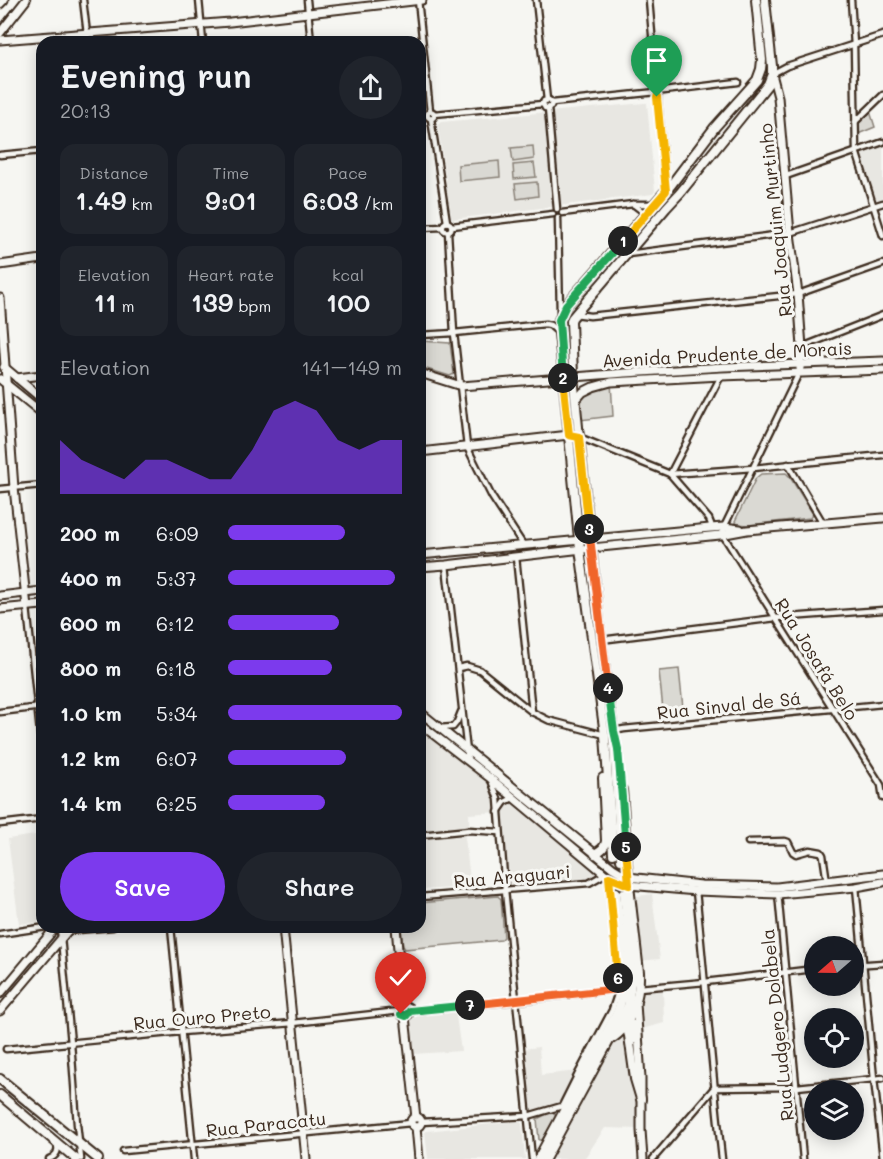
<!DOCTYPE html>
<meta charset="utf-8">
<style>
:root{--surface:#171b24;--page:#20242c;--text:#f1f3f6;--muted:#9ea1a6;--accent:#7c3aed}
body{margin:0;font-family:Mali,sans-serif;background:var(--page);color:var(--text);height:100vh;display:flex;flex-direction:column;font-size:22px;white-space:nowrap}
*{box-sizing:border-box;margin:0}
p{font-size:20px;color:var(--muted)}
.icon{flex:none;width:33px;height:33px;fill:none;stroke:currentColor;stroke-width:2;stroke-linecap:round;stroke-linejoin:round}
.map{position:relative;flex:1;overflow:hidden}
.side{position:absolute;left:36px;top:36px;width:390px;height:897px;display:flex;flex-direction:column;background:var(--surface);border-radius:18px;box-shadow:0 3px 15px #0003}
.side>*{flex:none}
.needle{width:39px;rotate:250deg}
.buttons{position:absolute;left:804px;top:936px;display:grid;gap:12px}
.buttons a{display:grid;place-items:center;width:60px;height:60px;border-radius:50%;background:var(--surface);box-shadow:0 3px 15px #0003;font-size:30px}
.pin{position:absolute;display:grid;place-items:center;width:51px;height:51px;color:#fff;margin:-62px -26px;border-radius:50% 50% 50% 0;rotate:-45deg;box-shadow:0 0 6px #0007}
.pin .icon{rotate:45deg}
.km{position:absolute;width:30px;height:30px;margin:-15px;border-radius:50%;background:#222;color:#fff;font-size:16px;line-height:30px;text-align:center}
.round{display:grid;place-items:center;flex:none;width:63px;height:63px;border-radius:32px;background:var(--page)}
.summary{display:flex;align-items:center;justify-content:space-between;height:102px;padding:0 24px}
h1{font-size:33px;font-weight:600;line-height:45px}
.metrics{display:grid;grid-template-columns:repeat(3,1fr);gap:9px;height:102px;padding:6px 24px}
.metrics div{display:grid;align-content:center;border-radius:15px;background:var(--page);text-align:center}
.metrics b{font-size:26px;font-weight:600}
.metrics small{font-size:16px;font-weight:400}
.metrics p{font-size:16px}
.chart{height:168px;padding:12px 24px}
.chart p{display:flex;justify-content:space-between}
.chart svg{width:100%;height:108px;margin-top:6px;fill:var(--accent);opacity:.7}
.cta{display:flex;gap:12px;margin-top:auto;padding:12px 24px}
.cta a{flex:1;height:69px;border-radius:36px;background:var(--accent);color:#fff;font-size:24px;font-weight:600;line-height:69px;text-align:center}
.cta a+a{background:var(--page);color:var(--text)}
ul{padding:0 24px;list-style:none;font-size:20px}
li{display:grid;grid-template-columns:96px 72px 1fr;align-items:center;height:45px}
li i{height:15px;border-radius:8px;background:var(--accent)}
.map>svg:first-child{display:block}
</style>
<div class="map">
<svg width="883" height="1159" viewBox="0 0 883 1159">
<rect width="100%" height="100%" fill="#f6f6f2"/>
<filter id="ink" filterUnits="userSpaceOnUse"><feTurbulence type="fractalNoise" baseFrequency=".0167" numOctaves="2"/><feDisplacementMap in="SourceGraphic" scale="12" xChannelSelector="R" yChannelSelector="G"/><feConvolveMatrix kernelMatrix="1 2 1 2 8 2 1 2 1" color-interpolation-filters="sRGB"/></filter>
<g filter="url(#ink)">
<!-- built -->
<g fill="#e8e7e2">
<polygon points="644,103 647,103 655,191 653,194 453,219 451,217 438,125 441,122"/>
<polygon points="883,141 883,203 873,206 856,151"/>
<polygon points="420,724 490,778 501,798 499,810 505,802 514,798 601,871 588,880 509,885 503,829 498,812 469,814 469,830 464,830 471,887 420,890"/>
<polygon points="42,834 42,859 38,860 42,882 42,922 19,924 8,839"/>
<polygon points="652,894 660,959 638,961 632,897"/>
<polygon points="661,988 663,991 664,1023 638,1030 640,994"/>
<polygon points="455,1009 461,1051 413,1054 411,1020 420,1014"/>
<polygon points="630,1036 640,1129 605,1128 584,1159 545,1159 611,1039"/>
<polygon points="539,1047 541,1075 578,1071 562,1105 529,1114 523,1049"/>
<polygon points="520,1121 522,1124 525,1159 428,1159 425,1132 427,1131"/>
</g>
<!-- green -->
<g fill="#dad9d3" stroke="#8a8278" stroke-width="1.5">
<polygon points="869,108 875,127 858,134 860,149 856,151 856,121"/>
<polygon points="533,146 534,159 513,162 511,148"/>
<polygon points="499,161 500,177 459,181 458,165"/>
<polygon points="534,163 536,177 514,179 513,165"/>
<polygon points="537,182 538,196 517,199 515,184"/>
<polygon points="420,341 450,343 454,374 450,376 420,367"/>
<path d="M611,382L613,416L580,420C580,416 578,409 578,405C582,391 599,386 611,382Z"/>
<polygon points="786,473 790,477 813,514 810,518 748,525 737,524 735,521 756,478 761,474"/>
<polygon points="679,669 683,708 663,710 659,671"/>
<polygon points="498,896 501,899 504,937 501,940 405,949 403,946 401,927 420,927 420,903"/>
<polygon points="553,1111 556,1117 542,1140 539,1140 537,1119"/>
</g>
<g fill="none" stroke-linecap="round" stroke-linejoin="round">
<!-- primary-tunnel -->
<polyline stroke="#d1cdc8" stroke-width="8" stroke-dasharray="8 4" stroke-linecap="butt" points="613,854 616,892"/>
<defs>
<g id="street">
<polyline points="83,0 88,42"/>
<polyline points="199,0 203,42"/>
<polyline points="307,0 311,42"/>
<polyline points="418,0 430,111"/>
<polyline points="536,0 547,100"/>
<polyline points="649,0 666,191"/>
<polyline points="851,0 854,45 856,151 883,236"/>
<polyline points="772,74 787,66 883,35"/>
<polyline points="543,104 544,101 549,100 552,103 656,92 738,82"/>
<polyline points="548,108 557,209"/>
<circle cx="431" cy="115" r="3.5"/>
<polyline points="434,114 543,104 545,108 548,108 551,106 552,103"/>
<polyline points="431,119 447,222"/>
<polyline points="855,122 883,95"/>
<polyline points="0,155 42,151"/>
<polyline points="786,176 883,142"/>
<polyline points="633,204 646,214"/>
<polyline points="562,213 633,204 655,204"/>
<polyline points="558,218 560,314"/>
<circle cx="447" cy="227" r="4.5"/>
<polyline points="452,226 553,214"/>
<polyline points="420,228 443,227"/>
<polyline points="448,232 454,333 467,447 492,497 524,546"/>
<polyline points="628,254 790,233 883,203"/>
<polyline points="575,314 590,316 798,294 883,264"/>
<polyline points="420,335 454,333 545,324 550,325 558,332"/>
<polyline points="802,347 883,315"/>
<polyline points="799,373 728,519 724,527 723,535 881,785 883,798"/>
<polyline points="579,437 670,474 753,468 883,455"/>
<polyline points="788,464 823,523"/>
<polyline points="0,489 42,485"/>
<polyline points="710,528 711,524 709,519 670,474 721,376"/>
<polyline points="516,557 532,712"/>
<polyline points="446,565 468,761"/>
<polyline points="27,607 42,752"/>
<polyline points="601,640 776,618 883,610"/>
<polyline points="458,668 467,666 480,670 532,712 548,720 605,735"/>
<polyline points="0,712 42,707"/>
<polyline points="439,728 453,727 457,722 461,712"/>
<polyline points="613,731 624,729 883,704"/>
<polyline points="491,780 498,799 505,890 532,1159"/>
<polyline points="498,812 505,802 513,798"/>
<polyline points="0,824 42,819"/>
<polyline points="420,835 469,830 500,832"/>
<polyline points="748,842 785,841 788,842 793,852 796,854 810,850 821,852 823,855 827,882"/>
<polyline points="856,887 874,1079 883,1158"/>
<path d="M696,891C705,981 712,1070 722,1159"/>
<polyline points="778,893 803,1159"/>
<polyline points="420,897 589,883 605,874"/>
<polyline points="60,927 71,1043 77,1124 81,1159"/>
<polyline points="171,927 194,1159"/>
<polyline points="67,931 113,927"/>
<polyline points="0,934 46,927"/>
<polyline points="854,965 883,963"/>
<polyline points="639,988 705,982 814,969"/>
<polyline points="409,1011 516,1001 618,989"/>
<polyline points="6,1049 181,1032 293,1023 400,1011"/>
<polyline points="421,1122 528,1116 562,1106 579,1072 612,1010 617,995 618,971 609,877"/>
<polyline points="123,1151 411,1123"/>
<path d="M49,1159C56,1156 59,1152 57,1145"/>
<polyline points="653,1159 714,1088 797,1087 883,1078"/>
</g>
<g id="secondary">
<polyline points="0,4 4,0"/>
<polyline points="0,33 26,0"/>
<polyline points="0,40 230,22 422,0"/>
<polyline points="772,74 778,97 790,233 798,294 802,347 800,368"/>
<polyline points="0,265 42,259"/>
<polyline points="0,298 14,488 27,607"/>
<polyline points="4,367 42,399"/>
<polyline points="420,373 461,386 625,373 724,367 883,361"/>
<polyline points="17,378 42,375"/>
<polyline points="0,379 42,413"/>
<polyline points="576,400 583,392 593,387 611,382 721,376 883,370"/>
<polyline points="420,452 569,435 579,437"/>
<polyline points="420,555 710,528 724,527 740,529"/>
<polyline points="420,567 446,565 591,548 720,535 747,530 883,518"/>
<polyline points="0,596 42,591"/>
<polyline points="0,609 42,605"/>
<polyline points="420,712 613,868 628,877 701,885 777,887 883,874"/>
<polyline points="420,724 490,778 605,874 618,882 629,885 696,891 778,894 856,887 883,882"/>
<polyline points="283,927 306,1159"/>
<polyline points="396,927 403,1006"/>
<polyline points="0,994 56,927"/>
<polyline points="636,1003 641,1078 641,1130 643,1159"/>
<circle cx="405" cy="1011" r="5"/>
<polyline points="0,1011 71,927"/>
<polyline points="405,1016 416,1118"/>
<polyline points="632,1024 634,1040"/>
<circle cx="416" cy="1122" r="5"/>
<polyline points="416,1127 419,1159"/>
</g>
<g id="primary">
<path d="M595,854C601,850 605,848 606,841L603,778"/>
<polyline points="613,854 605,735 580,549 559,333 559,320 566,305 671,185 715,127 757,80 761,69 762,60 756,0"/>
<polyline points="621,860 613,731 601,640 579,437 573,376 571,321 572,318 666,208 680,193 768,84 772,74 772,66 765,0"/>
<polyline points="624,1027 627,1029 629,1036 635,1079 641,1099"/>
<path d="M611,1039C632,1027 640,995 639,972L628,877L622,790"/>
<polyline points="0,1079 98,1159"/>
<polyline points="0,1095 76,1159"/>
<path d="M538,1159L617,1013C623,999 625,986 625,971L616,892"/>
<polyline points="545,1159 628,1006 632,976 624,893"/>
</g>
</defs>
<!-- street casing -->
<use href="#street" stroke="#3b2a1e" stroke-width="9"/>
<!-- secondary casing -->
<use href="#secondary" stroke="#3b2a1e" stroke-width="11"/>
<!-- primary casing -->
<use href="#primary" stroke="#3b2a1e" stroke-width="12"/>
<!-- street -->
<use href="#street" stroke="#f6f6f2" stroke-width="4.5"/>
<!-- secondary -->
<use href="#secondary" stroke="#f6f6f2" stroke-width="7"/>
<!-- primary -->
<use href="#primary" stroke="#f6f6f2" stroke-width="8"/>
</g>
</g>
<g fill="none" stroke-linecap="round" stroke-linejoin="round" filter="url(#ink)">
<defs>
<polyline id="split-1" points="623,241 666,191 657,97"/>
<polyline id="split-2" points="563,378 559,320 566,305 623,241"/>
<polyline id="split-3" points="563,378 569,435 579,437 589,529"/>
<polyline id="split-4" points="589,529 608,688"/>
<polyline id="split-5" points="608,688 614,731 618,749 626,847"/>
<polyline id="split-6" points="618,978 609,877 629,885 626,847"/>
<polyline id="split-7" points="470,1005 618,989 618,978"/>
<polyline id="split-8" points="401,1014 406,1016 410,1011 470,1005"/>
</defs>
<!-- split-1 casing -->
<use href="#split-1" stroke="#fff" stroke-width="12"/>
<!-- split-2 casing -->
<use href="#split-2" stroke="#fff" stroke-width="12"/>
<!-- split-3 casing -->
<use href="#split-3" stroke="#fff" stroke-width="12"/>
<!-- split-4 casing -->
<use href="#split-4" stroke="#fff" stroke-width="12"/>
<!-- split-5 casing -->
<use href="#split-5" stroke="#fff" stroke-width="12"/>
<!-- split-6 casing -->
<use href="#split-6" stroke="#fff" stroke-width="12"/>
<!-- split-7 casing -->
<use href="#split-7" stroke="#fff" stroke-width="12"/>
<!-- split-8 casing -->
<use href="#split-8" stroke="#fff" stroke-width="12"/>
<!-- split-1 -->
<use href="#split-1" stroke="#f5b400" stroke-width="8"/>
<!-- split-2 -->
<use href="#split-2" stroke="#22a559" stroke-width="8"/>
<!-- split-3 -->
<use href="#split-3" stroke="#f5b400" stroke-width="8"/>
<!-- split-4 -->
<use href="#split-4" stroke="#f0652b" stroke-width="8"/>
<!-- split-5 -->
<use href="#split-5" stroke="#22a559" stroke-width="8"/>
<!-- split-6 -->
<use href="#split-6" stroke="#f5b400" stroke-width="8"/>
<!-- split-7 -->
<use href="#split-7" stroke="#f0652b" stroke-width="8"/>
<!-- split-8 -->
<use href="#split-8" stroke="#22a559" stroke-width="8"/>
</g>
<g text-anchor="middle" dominant-baseline="central" stroke-width="6" stroke-linejoin="round" paint-order="stroke">
<!-- street labels -->
<g font-size="18" fill="#3b2a1e" stroke="#f6f6f2">
<text transform="translate(775 220) rotate(-96)">Rua Joaquim Murtinho</text>
<text transform="translate(727 354) rotate(-3)">Avenida Prudente de Morais</text>
<text transform="translate(817 659) rotate(58)">Rua Josafá Belo</text>
<text transform="translate(729 705) rotate(-6)">Rua Sinval de Sá</text>
<text transform="translate(512 876) rotate(-5)">Rua Araguari</text>
<text transform="translate(202 1017) rotate(-5)">Rua Ouro Preto</text>
<text transform="translate(777 1025) rotate(-96)">Rua Ludgero Dolabela</text>
<text transform="translate(266 1124) rotate(-6)">Rua Paracatu</text>
</g>
</g>
</svg>
<div class="buttons">
<a><svg class="needle" viewBox="-14 -14 28 28"><path d="M0-13l5 13h-10z" fill="#e53935"/><path d="M0 13l5-13h-10z" fill="#9ea1a6"/></svg></a>
<a><svg class="icon" aria-label="locate" viewBox="0 0 24 24"><circle cx="12" cy="12" r="6"/><path d="M12 2v4M12 18v4M2 12h4M18 12h4"/></svg></a>
<a><svg class="icon" aria-label="layers" viewBox="0 0 24 24"><path d="M12 4l9 5-9 5-9-5zM3 14l9 5 9-5"/></svg></a>
</div>
<div class="pin" style="left:657px;top:97px;background:#1e9e55"><svg class="icon" aria-label="arrive" viewBox="0 0 24 24"><path d="M6 21V4h12l-3 4 3 4H6"/></svg></div>
<div class="pin" style="left:401px;top:1014px;background:#d93025"><svg class="icon" aria-label="check" viewBox="0 0 24 24"><path d="M5 12l5 5 9-10"/></svg></div>
<b class="km" style="left:623px;top:241px">1</b>
<b class="km" style="left:563px;top:378px">2</b>
<b class="km" style="left:589px;top:529px">3</b>
<b class="km" style="left:608px;top:688px">4</b>
<b class="km" style="left:626px;top:847px">5</b>
<b class="km" style="left:618px;top:978px">6</b>
<b class="km" style="left:470px;top:1005px">7</b>
<section class="side">
<div class="summary"><div><h1>Evening run</h1><p>20:13</p></div><a class="round"><svg class="icon" aria-label="share" viewBox="0 0 24 24"><path d="M12 15V3M7 8l5-5 5 5M5 13v7h14v-7"/></svg></a></div>
<div class="metrics">
<div><p>Distance</p><b>1.49<small> km</small></b></div>
<div><p>Time</p><b>9:01</b></div>
<div><p>Pace</p><b>6:03<small> /km</small></b></div>
</div>
<div class="metrics">
<div><p>Elevation</p><b>11<small> m</small></b></div>
<div><p>Heart rate</p><b>139<small> bpm</small></b></div>
<div><p>kcal</p><b>100</b></div>
</div>
<div class="chart"><p><span>Elevation</span>141–149 m</p>
<svg viewBox="0 0 160 44" preserveAspectRatio="none"><path d="M0 44V22L10 30L20 34L30 38L40 30L50 30L60 34L70 38L80 38L90 26L100 10L110 6L120 10L130 22L140 26L150 22L160 22V44z"/></svg>
</div>
<ul>
<li><b>200 m</b>6:09<i style="width:67%"></i></li>
<li><b>400 m</b>5:37<i style="width:96%"></i></li>
<li><b>600 m</b>6:12<i style="width:64%"></i></li>
<li><b>800 m</b>6:18<i style="width:60%"></i></li>
<li><b>1.0 km</b>5:34<i style="width:100%"></i></li>
<li><b>1.2 km</b>6:07<i style="width:68%"></i></li>
<li><b>1.4 km</b>6:25<i style="width:56%"></i></li>
</ul>
<div class="cta"><a>Save</a><a>Share</a></div>
</section>
</div>
